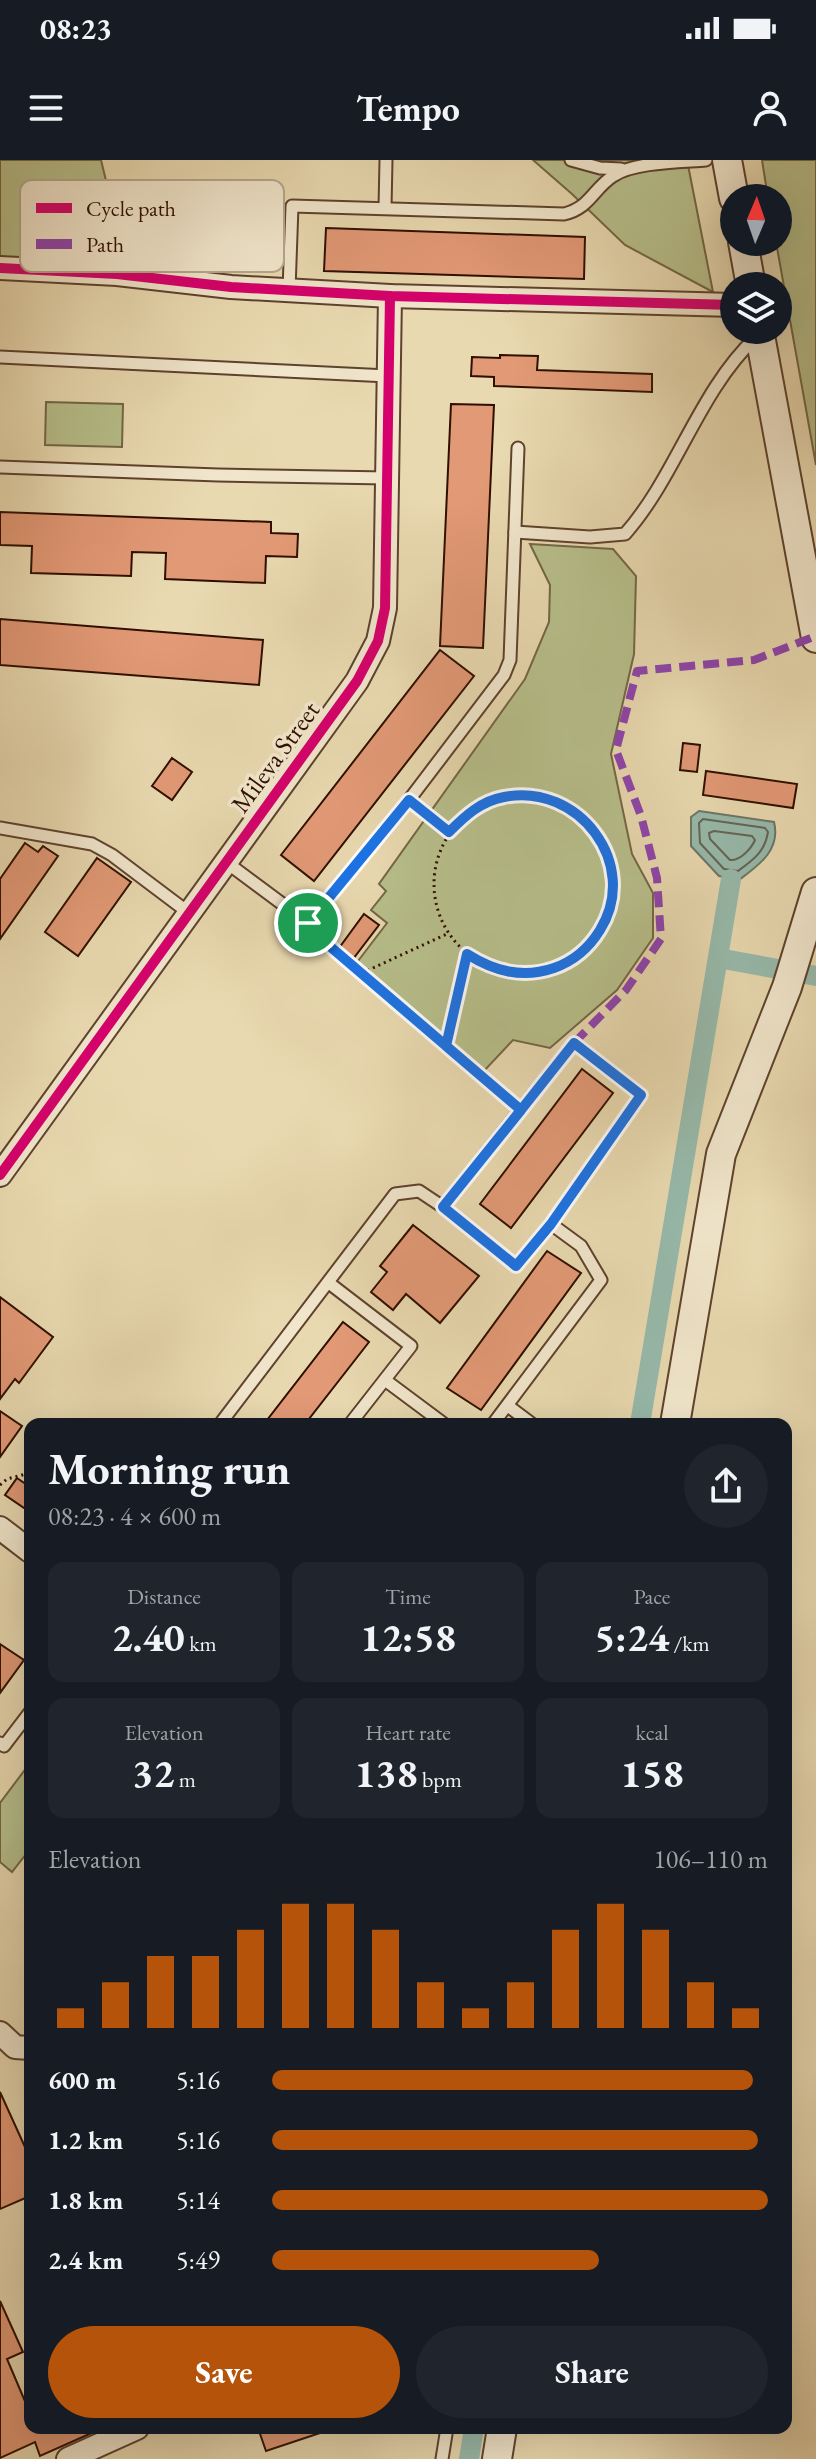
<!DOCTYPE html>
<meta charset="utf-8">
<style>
:root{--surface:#171b24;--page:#20242c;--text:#f1f3f6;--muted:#9ea1a6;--accent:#b45309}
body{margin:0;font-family:"EB Garamond",serif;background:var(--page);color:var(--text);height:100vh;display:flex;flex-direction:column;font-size:30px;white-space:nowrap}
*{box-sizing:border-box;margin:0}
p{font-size:26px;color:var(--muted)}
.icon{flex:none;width:44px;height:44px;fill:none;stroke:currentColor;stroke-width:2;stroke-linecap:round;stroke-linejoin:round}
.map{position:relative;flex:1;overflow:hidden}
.sheet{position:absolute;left:24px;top:1258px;width:768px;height:1016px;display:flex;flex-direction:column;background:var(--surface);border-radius:16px;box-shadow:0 8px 32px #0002}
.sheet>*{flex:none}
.needle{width:52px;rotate:2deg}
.buttons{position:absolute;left:720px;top:24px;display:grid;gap:16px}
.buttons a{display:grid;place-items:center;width:72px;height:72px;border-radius:50%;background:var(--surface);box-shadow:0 8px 32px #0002;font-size:40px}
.pin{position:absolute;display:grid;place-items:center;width:68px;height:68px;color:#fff;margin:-34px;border:4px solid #fff;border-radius:50%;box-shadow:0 2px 8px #0007}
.round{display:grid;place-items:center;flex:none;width:84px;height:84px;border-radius:42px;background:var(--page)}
.summary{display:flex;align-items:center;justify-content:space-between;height:136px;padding:0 24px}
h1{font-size:44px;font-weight:700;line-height:60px}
.stats{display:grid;grid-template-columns:repeat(3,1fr);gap:12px;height:136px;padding:8px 24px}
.stats div{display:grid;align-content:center;border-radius:16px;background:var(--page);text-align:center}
.stats b{font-size:40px;font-weight:700}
.stats small{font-size:22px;font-weight:400}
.stats p{font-size:22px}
.chart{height:224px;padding:16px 24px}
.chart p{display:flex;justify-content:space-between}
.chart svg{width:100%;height:144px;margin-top:8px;stroke:var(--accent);stroke-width:6}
.button{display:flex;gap:16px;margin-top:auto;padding:16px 24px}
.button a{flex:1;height:92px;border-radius:48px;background:var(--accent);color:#fff;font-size:32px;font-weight:700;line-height:92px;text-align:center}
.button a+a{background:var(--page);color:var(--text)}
ul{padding:0 24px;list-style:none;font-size:26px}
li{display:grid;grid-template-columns:128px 96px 1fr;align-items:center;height:60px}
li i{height:20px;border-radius:10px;background:var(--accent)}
.status{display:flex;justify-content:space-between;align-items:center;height:56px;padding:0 40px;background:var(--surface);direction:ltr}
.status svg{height:22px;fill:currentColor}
header{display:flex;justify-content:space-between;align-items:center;height:104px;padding:0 24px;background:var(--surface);font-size:36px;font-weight:700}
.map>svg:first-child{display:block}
</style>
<div class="status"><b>08:23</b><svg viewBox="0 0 49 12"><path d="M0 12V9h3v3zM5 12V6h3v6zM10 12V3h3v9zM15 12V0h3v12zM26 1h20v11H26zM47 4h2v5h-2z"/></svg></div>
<header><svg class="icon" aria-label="menu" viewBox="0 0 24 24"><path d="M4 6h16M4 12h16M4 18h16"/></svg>Tempo<svg class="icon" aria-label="person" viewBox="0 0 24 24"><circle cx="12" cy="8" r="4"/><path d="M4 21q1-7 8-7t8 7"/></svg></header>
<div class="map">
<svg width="816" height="2299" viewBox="0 0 816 2299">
<rect width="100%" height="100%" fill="#e9d9b0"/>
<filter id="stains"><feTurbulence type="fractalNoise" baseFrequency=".0025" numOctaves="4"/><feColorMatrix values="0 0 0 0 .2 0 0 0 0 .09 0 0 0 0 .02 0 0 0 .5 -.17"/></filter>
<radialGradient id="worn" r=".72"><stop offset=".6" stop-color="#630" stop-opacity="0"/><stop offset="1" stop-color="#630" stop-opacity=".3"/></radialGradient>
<!-- green -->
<g fill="#b7bf8b" stroke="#736746" stroke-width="2">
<polygon points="0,0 101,0 111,41 105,73 94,94 80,100 0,97"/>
<polygon points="533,0 687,0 713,132 625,85 572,34"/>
<polygon points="762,0 816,0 816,305 776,82 778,82 778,38 768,38"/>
<polygon points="46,242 123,244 122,287 45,285"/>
<polygon points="530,384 613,389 636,416 634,494 611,594 632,694 653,733 653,778 617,830 550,888 513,880 484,911 355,805 387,763 371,750 386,731 379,724 525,519 549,462 550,425"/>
<polygon points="30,1603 30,1689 12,1712 0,1702 0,1643"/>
</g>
<!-- water -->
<path fill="#97baac" stroke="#6d7668" stroke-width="2" d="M699,651L774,662C781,690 759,705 739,720L719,716L691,686V657Z"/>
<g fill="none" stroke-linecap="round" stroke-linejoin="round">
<!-- shore -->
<g stroke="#636456" stroke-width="2">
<path d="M703,659L765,668L768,672C765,692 753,700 738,711L724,709L700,683L699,663Z"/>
<path d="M714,671L752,676L755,680C751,689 740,701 730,700L710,679L709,673Z"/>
</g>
<!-- canal -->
<g stroke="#97baac" stroke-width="20">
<polyline points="718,798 816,816"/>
<polyline points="640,1264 731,719"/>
<polyline points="469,2299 474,2268"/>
</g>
</g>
<!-- building -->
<g fill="#e29976" stroke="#2f0f01" stroke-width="2">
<polygon points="326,68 585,77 584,119 324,111"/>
<polygon points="500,195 538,196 537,210 652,214 652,232 494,226 494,217 471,216 472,197 500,198"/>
<polygon points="451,244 494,245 483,488 440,486"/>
<polygon points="0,352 271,362 271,373 298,374 297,397 266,396 265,423 165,419 166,393 132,392 131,416 31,413 32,386 0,385"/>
<polygon points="0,459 263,480 259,525 0,505"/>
<polygon points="440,490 474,516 314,721 281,695"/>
<polygon points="683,583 700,585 697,612 680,610"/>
<polygon points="172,598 192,612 172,640 152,626"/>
<polygon points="706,611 797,624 793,648 703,635"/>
<polygon points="25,683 38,692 43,686 58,696 0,779 0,719"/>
<polygon points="97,698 131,722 78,796 45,772"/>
<polygon points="364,754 379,765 353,799 339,788"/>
<polygon points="582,909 613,933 511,1068 480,1044"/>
<polygon points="413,1065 479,1116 440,1163 406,1134 393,1150 371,1132 387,1112 380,1106"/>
<polygon points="547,1091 581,1113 481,1250 447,1228"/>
<polygon points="0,1137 53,1177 19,1223 15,1219 0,1239"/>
<polygon points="343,1162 369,1182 305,1264 264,1264"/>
<polygon points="0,1251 22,1266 0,1297"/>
<polygon points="17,1318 30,1327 30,1352 5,1335"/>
<polygon points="0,1484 24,1500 0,1533"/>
<polygon points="0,1932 30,1998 30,2036 0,2049"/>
<polygon points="0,2141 23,2192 7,2199 30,2253 30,2268 103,2268 40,2296 35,2282 0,2298"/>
<polygon points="258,2268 326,2268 326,2271 266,2291"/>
</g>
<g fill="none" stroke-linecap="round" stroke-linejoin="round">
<defs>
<g id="service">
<polyline points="571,0 600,8 621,9"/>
<polyline points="385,48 386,0"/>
<path d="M289,130L292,46L564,54C590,48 593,29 613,16C633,2 681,2 706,0"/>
<polyline points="0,197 388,216"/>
<polyline points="0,307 218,315 387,318"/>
<path d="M515,372L590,377L625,374C677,315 698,232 756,177"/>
<polyline points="0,668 92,684 112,695 189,753"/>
<polyline points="226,702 308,763 409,640 504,515 510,500 518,288"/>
<polyline points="329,1123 411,1186 350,1264"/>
<polyline points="385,1220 444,1264"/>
<polyline points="508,1246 532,1264"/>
<polyline points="220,1264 395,1034 419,1031 443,1047 516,1106 551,1064 641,935 574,883 443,1047"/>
<polyline points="493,1264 601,1120 581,1086 551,1064"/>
<polyline points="0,1583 4,1586 30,1552"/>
<polyline points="442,2299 447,2268"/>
</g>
<g id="minor">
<polyline points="0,108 117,114 231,127 390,136 734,145"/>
<polyline points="0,1015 357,521 378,481 385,448 390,136"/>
<polyline points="0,1368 30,1391"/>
<polyline points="0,1873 15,1887 30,1888"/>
<polyline points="68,2299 137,2268"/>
</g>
<g id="tertiary">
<polyline points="727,0 734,38"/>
<polyline points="743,82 751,126"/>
<polyline points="759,170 816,478"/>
<polyline points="675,1264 721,994 787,827 816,732"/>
<polyline points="497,2299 502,2268"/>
</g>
</defs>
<!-- service casing -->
<use href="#service" stroke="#5e422d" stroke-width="15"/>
<!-- minor casing -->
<use href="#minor" stroke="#5e422d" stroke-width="26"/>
<!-- tertiary casing -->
<use href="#tertiary" stroke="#5e422d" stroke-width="32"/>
<!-- path -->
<g stroke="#2f0f01" stroke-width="3" stroke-dasharray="2 4" stroke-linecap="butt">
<circle cx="523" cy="724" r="89"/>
<polyline points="420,650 449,672"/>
<polyline points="318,775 509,940"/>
<polyline points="362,813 447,774"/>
<polyline points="446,886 467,794"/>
<polyline points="0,1325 7,1319 30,1313"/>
</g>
<!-- service -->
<use href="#service" stroke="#f1e6cc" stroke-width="11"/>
<!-- minor -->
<use href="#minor" stroke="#f1e6cc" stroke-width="22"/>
<!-- tertiary -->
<use href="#tertiary" stroke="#f1e6cc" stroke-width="28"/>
<!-- quiet -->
<polyline stroke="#8e44ad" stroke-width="8" stroke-dasharray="16 8" stroke-linecap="butt" points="574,883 626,830 661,779 657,718 641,656 616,590 637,511 754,500 816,476"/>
<defs>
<g id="cycleway">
<polyline points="0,108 117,114 231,127 390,136 734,145"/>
<polyline points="0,1015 357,521 378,481 385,448 390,136"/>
</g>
</defs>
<!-- cycleway casing -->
<use href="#cycleway" stroke="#f1e6cc" stroke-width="15"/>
<!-- cycleway -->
<use href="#cycleway" stroke="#d6006c" stroke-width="10"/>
</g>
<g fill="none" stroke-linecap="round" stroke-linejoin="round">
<defs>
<path id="route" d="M308,763L319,777L521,950L443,1047L516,1106L551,1064L641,935L574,883L521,950L446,886L467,794C494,811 522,819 554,808C574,801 589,788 600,770C641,704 578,622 504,637C481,641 465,656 449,672L409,640L308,763"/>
</defs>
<!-- route casing -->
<use href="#route" stroke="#fff" stroke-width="16"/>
<!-- route -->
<use href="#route" stroke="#1a73e8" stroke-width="10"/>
</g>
<g text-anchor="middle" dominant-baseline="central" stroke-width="7" stroke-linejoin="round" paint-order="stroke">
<!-- street labels -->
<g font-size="26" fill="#2f0f01" stroke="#f1e6cc">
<text transform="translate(275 597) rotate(-54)">Mileva Street</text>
</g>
</g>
<!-- legend -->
<rect x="20" y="20" width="264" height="92" rx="12" fill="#f1e6cc" stroke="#b7a68f" stroke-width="2"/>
<rect x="36" y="43" width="36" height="10" fill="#d6006c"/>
<rect x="36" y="79" width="36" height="10" fill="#8e44ad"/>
<g font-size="22" fill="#2f0f01">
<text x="86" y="56">Cycle path</text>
<text x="86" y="92">Path</text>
</g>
<rect width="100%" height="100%" filter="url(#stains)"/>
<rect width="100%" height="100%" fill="url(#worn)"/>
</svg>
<div class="buttons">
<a><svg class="needle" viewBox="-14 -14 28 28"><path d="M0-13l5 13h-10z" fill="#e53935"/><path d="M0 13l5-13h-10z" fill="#9ea1a6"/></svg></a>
<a><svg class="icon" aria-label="layers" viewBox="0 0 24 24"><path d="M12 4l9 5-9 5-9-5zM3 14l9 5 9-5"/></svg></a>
</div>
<div class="pin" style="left:308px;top:763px;background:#1e9e55"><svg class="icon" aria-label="arrive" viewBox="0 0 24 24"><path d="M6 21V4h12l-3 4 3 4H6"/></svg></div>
<section class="sheet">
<div class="summary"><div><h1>Morning run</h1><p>08:23 · 4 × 600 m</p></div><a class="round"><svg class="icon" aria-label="share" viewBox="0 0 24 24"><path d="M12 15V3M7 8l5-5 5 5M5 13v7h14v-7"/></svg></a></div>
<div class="stats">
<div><p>Distance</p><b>2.40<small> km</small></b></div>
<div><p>Time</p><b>12:58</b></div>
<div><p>Pace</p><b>5:24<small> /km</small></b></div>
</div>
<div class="stats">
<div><p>Elevation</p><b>32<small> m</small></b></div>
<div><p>Heart rate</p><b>138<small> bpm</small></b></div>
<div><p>kcal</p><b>158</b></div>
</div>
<div class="chart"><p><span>Elevation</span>106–110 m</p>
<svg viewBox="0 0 160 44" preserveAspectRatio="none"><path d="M5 44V38M15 44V30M25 44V22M35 44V22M45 44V14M55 44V6M65 44V6M75 44V14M85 44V30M95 44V38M105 44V30M115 44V14M125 44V6M135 44V14M145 44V30M155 44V38"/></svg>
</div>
<ul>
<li><b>600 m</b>5:16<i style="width:97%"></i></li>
<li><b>1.2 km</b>5:16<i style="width:98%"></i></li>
<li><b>1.8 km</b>5:14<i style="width:100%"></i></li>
<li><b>2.4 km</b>5:49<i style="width:66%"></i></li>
</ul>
<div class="button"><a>Save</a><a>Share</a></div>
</section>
</div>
